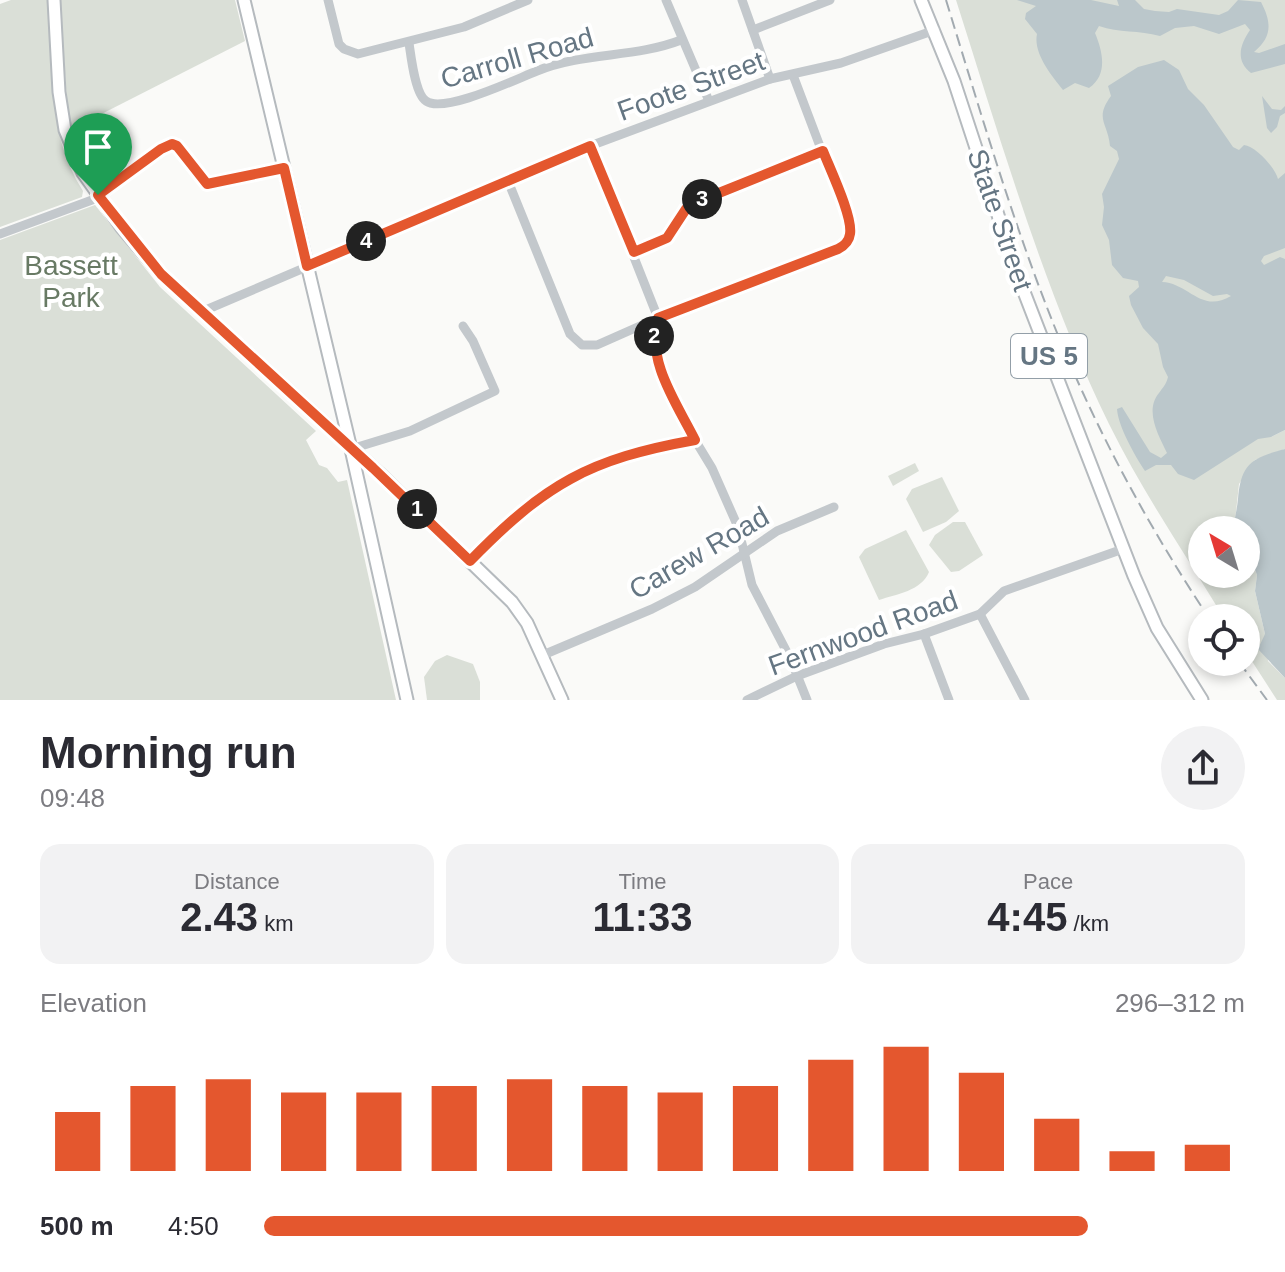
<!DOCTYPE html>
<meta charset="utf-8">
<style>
:root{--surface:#fff;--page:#f2f2f3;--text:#2b2b33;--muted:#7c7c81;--accent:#e4572e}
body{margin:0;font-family:Arial,sans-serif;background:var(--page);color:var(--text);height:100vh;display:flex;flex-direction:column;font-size:30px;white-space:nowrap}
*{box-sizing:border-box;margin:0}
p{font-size:26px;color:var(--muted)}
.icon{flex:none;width:44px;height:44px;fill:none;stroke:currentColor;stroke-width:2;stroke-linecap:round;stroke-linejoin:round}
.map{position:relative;height:700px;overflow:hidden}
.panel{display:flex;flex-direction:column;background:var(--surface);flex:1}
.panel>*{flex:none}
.needle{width:52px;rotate:322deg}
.tools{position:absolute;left:1188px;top:516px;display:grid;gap:16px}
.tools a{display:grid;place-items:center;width:72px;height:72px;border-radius:50%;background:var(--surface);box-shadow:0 4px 12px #0003;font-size:40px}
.pin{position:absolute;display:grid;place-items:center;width:68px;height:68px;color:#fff;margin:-82px -34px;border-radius:50% 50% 50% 0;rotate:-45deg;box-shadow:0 0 8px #0007}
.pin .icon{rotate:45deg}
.km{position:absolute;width:40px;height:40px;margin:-20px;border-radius:50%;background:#222;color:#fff;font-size:22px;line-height:40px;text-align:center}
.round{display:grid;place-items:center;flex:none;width:84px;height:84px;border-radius:42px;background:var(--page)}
.head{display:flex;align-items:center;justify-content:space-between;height:136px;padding:0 40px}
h1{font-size:44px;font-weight:800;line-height:60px}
.stats{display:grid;grid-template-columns:repeat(3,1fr);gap:12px;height:136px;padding:8px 40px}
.stats div{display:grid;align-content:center;border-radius:20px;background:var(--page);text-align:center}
.stats b{font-size:40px;font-weight:800}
.stats small{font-size:22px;font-weight:400}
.stats p{font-size:22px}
.chart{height:224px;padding:16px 40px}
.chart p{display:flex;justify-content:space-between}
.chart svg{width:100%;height:144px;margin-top:8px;stroke:var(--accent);stroke-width:6}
ul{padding:0 40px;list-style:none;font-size:26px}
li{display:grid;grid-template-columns:128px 96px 1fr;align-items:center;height:60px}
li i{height:20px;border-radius:10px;background:var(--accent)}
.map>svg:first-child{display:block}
</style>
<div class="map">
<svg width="1285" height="700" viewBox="0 0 1285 700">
<rect width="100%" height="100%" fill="#fafaf8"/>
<!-- green -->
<g fill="#dadfd7">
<path d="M11,0H47C56,69 44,129 83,191L82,197L0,227V4Z"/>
<polygon points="60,0 235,0 245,41 72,129 67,103"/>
<path d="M956,0H1285V426L1271,437L1285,430V449L1255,460L1239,484L1234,530H1202V574H1246V557L1251,559L1257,575L1255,591L1265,634L1268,661L1285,678V700H1277L1246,652V618H1224C1185,554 1142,491 1109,424C1044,291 1001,141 956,0Z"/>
<polygon points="95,205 160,287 316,431 306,440 319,465 327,468 338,482 347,480 396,700 0,700 0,240"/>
<polygon points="915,463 919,471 893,486 888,476"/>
<polygon points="942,477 959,511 946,522 923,532 906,499 912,489"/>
<polygon points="953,522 965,522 983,555 959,571 951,572 929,545 935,535"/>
<path d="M906,530L929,572C921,591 897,594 879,600L859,557L865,549Z"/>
<polygon points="447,655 473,664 480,682 480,700 427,700 424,677 435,661"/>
</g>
<!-- water -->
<g fill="#bbc7cb" fill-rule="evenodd">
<path d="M1017,0H1091L1119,6L1117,0H1135L1144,9L1155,11L1169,12L1177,9L1219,15L1228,11L1238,0L1261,2C1272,23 1272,37 1254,52L1259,53L1285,44V64L1251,73C1235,60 1240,45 1250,30L1245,24L1219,34L1194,26L1175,28L1160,36C1139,30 1119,33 1099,26L1095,33C1103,52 1108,75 1089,88L1075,83L1063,90C1051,75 1033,53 1037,34L1025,19L1026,13L1036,6Z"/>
<path d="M1164,60L1179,70L1188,89L1204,105L1233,147L1239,150L1244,145C1255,146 1275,167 1278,179L1285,173V248L1264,256L1261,261L1264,265L1280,257L1285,259V430L1271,437L1258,439L1194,480L1178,474L1171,465H1156L1145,471C1135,456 1118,426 1117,409L1122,407L1150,452L1161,458L1167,453C1159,436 1144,411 1159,393C1163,387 1166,385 1168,377L1163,367L1158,344L1143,328L1131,305L1129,296L1139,287L1138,281L1123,278L1112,265L1109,240L1102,225L1104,207L1102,194L1119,159L1117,151L1110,146C1108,123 1094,119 1111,96L1108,86L1138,67ZM1166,276L1184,280L1213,296L1227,294L1231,296C1201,314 1189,283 1162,282Z"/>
<polygon points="1262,96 1272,109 1281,110 1285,106 1285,113 1280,116 1277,127 1271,133 1267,128"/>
<path d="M1285,449V678L1258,649L1265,634L1255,591L1257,575L1251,559L1246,557V530H1234C1234,519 1237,510 1238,499C1241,464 1251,458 1285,449Z"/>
</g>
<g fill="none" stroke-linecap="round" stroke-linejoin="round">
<defs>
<g id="major">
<polyline points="54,0 59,92 65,130 83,173 122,228 161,274 379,473 512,602 527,623 562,700"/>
<polyline points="244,0 351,449 407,700"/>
<polyline points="921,0 954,81 1019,279 1134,576 1157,628 1202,700"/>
</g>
</defs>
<!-- major casing -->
<use href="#major" stroke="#b5babe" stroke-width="15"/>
<!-- minor -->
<g stroke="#c3c8cc" stroke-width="9">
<polyline points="328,0 339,44 344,49 358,54 464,27 528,0"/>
<polyline points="666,0 709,101"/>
<polyline points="742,0 770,79"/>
<polyline points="753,30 830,0"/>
<path d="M409,43C411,56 415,94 426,101C444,114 516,79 537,71C583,52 635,58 681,40"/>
<polyline points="590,146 658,318 654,334 657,360 695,440 712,468 738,527 752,585 791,660 807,700"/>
<path d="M508,181L570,334L582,345H597L658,318L838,249C849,243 851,234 849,223L793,75"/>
<polyline points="0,234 92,200 167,145 177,146 207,184 284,168"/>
<polyline points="634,252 667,238 686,209 694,203 823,151"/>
<polyline points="201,312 590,146 770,79 841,63 935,30"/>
<polyline points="351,449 410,431 495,391 473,341 463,326"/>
<path d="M470,561C544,483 590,459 695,440"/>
<polyline points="980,614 1025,700"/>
<polyline points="924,634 949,700"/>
<polyline points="543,655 652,609 695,587 777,531 834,507"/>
<polyline points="747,700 797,676 884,644 924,634 980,614 1004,591 1123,549"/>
</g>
<!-- major -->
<use href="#major" stroke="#fff" stroke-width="11"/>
<!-- rail -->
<g stroke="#a2aab0" stroke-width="2" stroke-dasharray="12 6" stroke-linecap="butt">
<path d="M946,0C983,120 1018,241 1067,357C1106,448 1154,535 1209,618"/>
<polyline points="1239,662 1267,700"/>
</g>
</g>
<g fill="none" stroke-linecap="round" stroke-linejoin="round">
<defs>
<path id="route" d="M172,144L177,146L207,184L284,168L307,266L590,146L634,252L667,238L686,209L694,203L823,151C830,169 853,217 850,234C849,242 844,246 838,249L658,318C646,361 676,402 695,440C589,459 545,484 470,561L373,468L161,274L98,195L161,149Z"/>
</defs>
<!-- route casing -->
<use href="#route" stroke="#fff" stroke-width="16"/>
<!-- route -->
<use href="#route" stroke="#e4572e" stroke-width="10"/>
</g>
<g text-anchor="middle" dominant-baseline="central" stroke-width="8" stroke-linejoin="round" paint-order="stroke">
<!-- shield labels -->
<rect fill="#fff" stroke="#939fa8" stroke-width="2" x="1011" y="334" width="76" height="44" rx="6"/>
<g font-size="26" font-weight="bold" fill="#657683">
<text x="1049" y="356">US 5</text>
</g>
<!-- street labels -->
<g font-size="28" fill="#657683" stroke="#fff">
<text transform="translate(517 58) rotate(-16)">Carroll Road</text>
<text transform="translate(691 86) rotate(-20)">Foote Street</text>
<text transform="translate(1000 220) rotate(71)">State Street</text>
<text transform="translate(699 553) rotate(-30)">Carew Road</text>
<text transform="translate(863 633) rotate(-20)">Fernwood Road</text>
</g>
<!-- park labels -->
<g font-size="28" fill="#687a64" stroke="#fff">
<text x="71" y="265">Bassett<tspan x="71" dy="32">Park</tspan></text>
</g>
</g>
</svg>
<div class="tools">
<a><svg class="needle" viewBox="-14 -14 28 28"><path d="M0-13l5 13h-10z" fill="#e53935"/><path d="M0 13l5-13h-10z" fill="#7c7c81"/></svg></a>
<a><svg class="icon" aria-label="locate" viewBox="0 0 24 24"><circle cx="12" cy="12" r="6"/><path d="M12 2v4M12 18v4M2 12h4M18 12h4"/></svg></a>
</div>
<div class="pin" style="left:98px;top:195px;background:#1e9e55"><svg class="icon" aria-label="arrive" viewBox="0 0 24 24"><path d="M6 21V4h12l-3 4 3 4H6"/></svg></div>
<b class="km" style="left:417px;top:509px">1</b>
<b class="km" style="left:654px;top:336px">2</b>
<b class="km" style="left:702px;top:199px">3</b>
<b class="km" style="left:366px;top:241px">4</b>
</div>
<section class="panel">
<div class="head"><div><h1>Morning run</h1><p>09:48</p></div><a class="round"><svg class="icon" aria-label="share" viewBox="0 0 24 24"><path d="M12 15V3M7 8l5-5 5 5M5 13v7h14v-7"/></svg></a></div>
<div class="stats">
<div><p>Distance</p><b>2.43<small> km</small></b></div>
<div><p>Time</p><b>11:33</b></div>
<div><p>Pace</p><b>4:45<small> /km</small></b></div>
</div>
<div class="chart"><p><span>Elevation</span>296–312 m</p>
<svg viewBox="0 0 160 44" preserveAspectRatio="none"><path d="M5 44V26M15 44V18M25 44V16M35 44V20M45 44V20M55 44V18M65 44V16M75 44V18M85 44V20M95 44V18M105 44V10M115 44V6M125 44V14M135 44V28M145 44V38M155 44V36"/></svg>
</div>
<ul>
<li><b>500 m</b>4:50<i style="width:84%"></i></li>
</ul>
</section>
